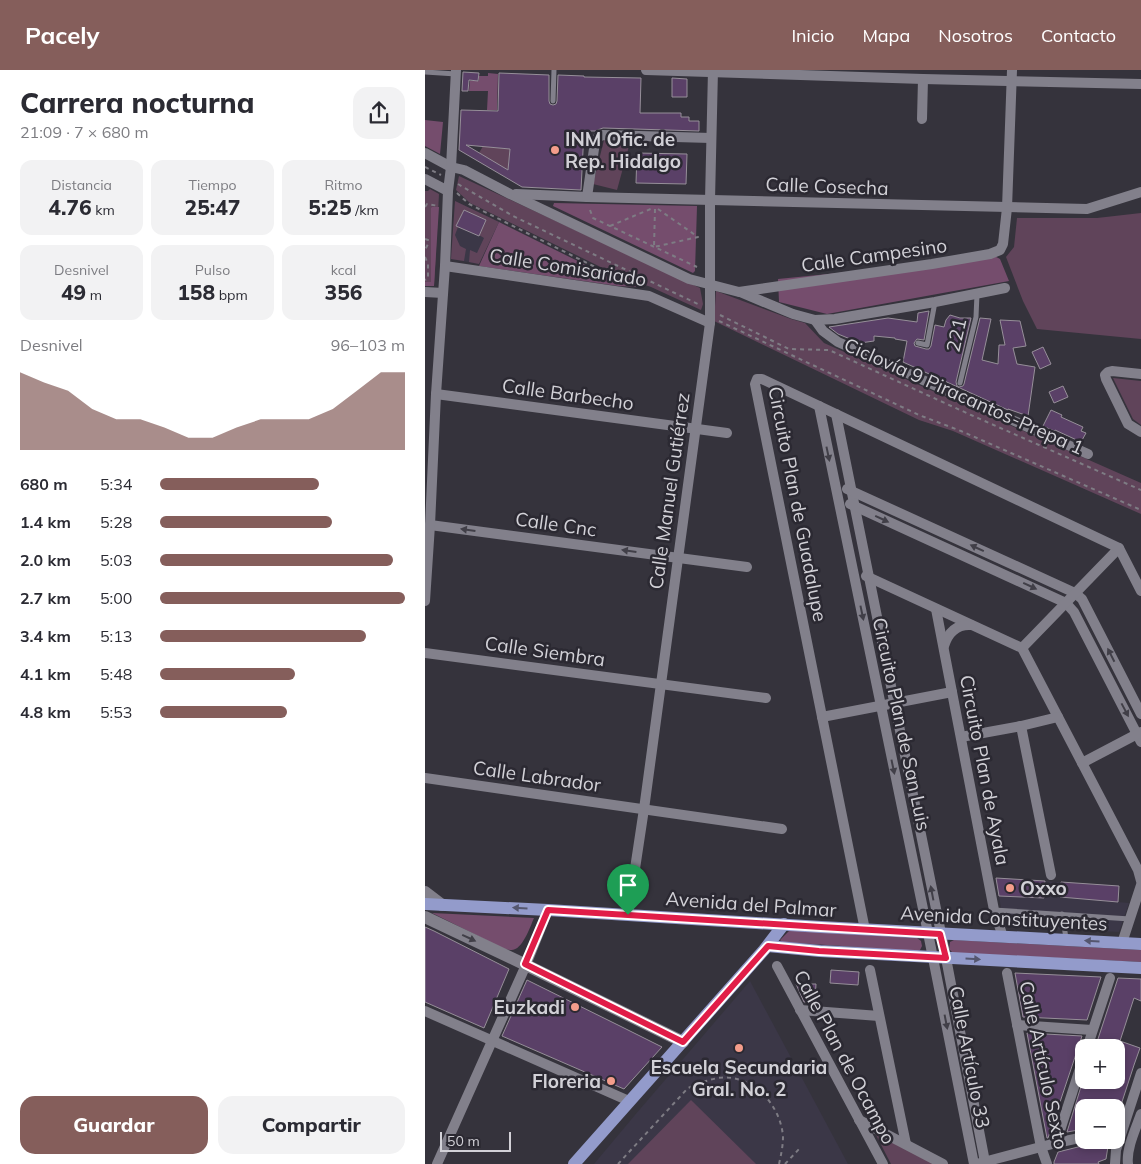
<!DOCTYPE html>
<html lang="es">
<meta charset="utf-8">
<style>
:root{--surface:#fff;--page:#f2f2f3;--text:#2b2b33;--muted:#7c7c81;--accent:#855e5b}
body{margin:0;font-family:Mulish,sans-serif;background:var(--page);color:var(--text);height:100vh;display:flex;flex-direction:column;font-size:19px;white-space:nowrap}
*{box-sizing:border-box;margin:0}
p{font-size:16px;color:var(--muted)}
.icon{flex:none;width:28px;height:28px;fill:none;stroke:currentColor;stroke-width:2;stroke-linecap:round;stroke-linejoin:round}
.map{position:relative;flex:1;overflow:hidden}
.side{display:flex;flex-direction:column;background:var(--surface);width:425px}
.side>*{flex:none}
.buttons{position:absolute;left:650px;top:969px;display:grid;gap:10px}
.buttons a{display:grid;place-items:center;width:50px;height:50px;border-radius:10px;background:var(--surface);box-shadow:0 2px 8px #0003;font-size:25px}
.scale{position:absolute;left:15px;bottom:12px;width:71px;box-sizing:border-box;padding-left:5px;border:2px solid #d2d1d7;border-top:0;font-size:14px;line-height:18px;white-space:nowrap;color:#d2d1d7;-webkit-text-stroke:4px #2b2932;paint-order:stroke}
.pin{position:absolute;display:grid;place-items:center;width:42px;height:42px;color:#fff;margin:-51px -21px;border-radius:50% 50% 50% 0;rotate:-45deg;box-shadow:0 0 5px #0007}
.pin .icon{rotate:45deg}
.round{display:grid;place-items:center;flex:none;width:52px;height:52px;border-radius:15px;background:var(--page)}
.summary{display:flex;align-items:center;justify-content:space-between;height:85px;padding:0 20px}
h1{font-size:28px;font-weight:800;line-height:38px}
.figures{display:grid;grid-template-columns:repeat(3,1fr);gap:8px;height:85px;padding:5px 20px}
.figures div{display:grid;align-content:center;border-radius:12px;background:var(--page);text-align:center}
.figures b{font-size:21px;font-weight:800}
.figures small{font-size:14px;font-weight:400}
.figures p{font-size:14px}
.chart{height:140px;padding:10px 20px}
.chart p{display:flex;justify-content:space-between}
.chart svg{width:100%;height:90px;margin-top:5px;fill:var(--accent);opacity:.7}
.cta{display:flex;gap:10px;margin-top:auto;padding:10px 20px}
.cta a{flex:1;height:58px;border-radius:15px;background:var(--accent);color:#fff;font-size:20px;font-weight:800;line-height:58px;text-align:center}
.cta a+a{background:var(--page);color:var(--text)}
ul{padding:0 20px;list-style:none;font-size:16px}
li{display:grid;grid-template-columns:80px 60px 1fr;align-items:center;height:38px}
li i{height:12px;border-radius:6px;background:var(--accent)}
header{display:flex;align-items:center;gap:30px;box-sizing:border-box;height:70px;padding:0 25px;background:var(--accent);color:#fff}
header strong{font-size:24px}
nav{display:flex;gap:28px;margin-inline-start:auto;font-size:18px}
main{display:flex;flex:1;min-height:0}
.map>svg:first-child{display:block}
</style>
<header>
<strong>Pacely</strong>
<nav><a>Inicio</a><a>Mapa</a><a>Nosotros</a><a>Contacto</a></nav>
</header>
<main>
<section class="side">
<div class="summary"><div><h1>Carrera nocturna</h1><p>21:09 · 7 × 680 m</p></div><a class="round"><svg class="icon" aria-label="share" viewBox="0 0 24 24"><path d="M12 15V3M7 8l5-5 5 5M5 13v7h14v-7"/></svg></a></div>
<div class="figures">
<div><p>Distancia</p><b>4.76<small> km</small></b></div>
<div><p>Tiempo</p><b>25:47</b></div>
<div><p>Ritmo</p><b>5:25<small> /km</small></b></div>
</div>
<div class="figures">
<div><p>Desnivel</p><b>49<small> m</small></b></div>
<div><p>Pulso</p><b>158<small> bpm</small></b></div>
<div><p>kcal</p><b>356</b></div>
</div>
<div class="chart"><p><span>Desnivel</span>96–103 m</p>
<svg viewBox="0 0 160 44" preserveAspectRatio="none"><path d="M0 44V6L10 11L20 15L30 24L40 29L50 29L60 33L70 38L80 38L90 33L100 29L110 29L120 29L130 24L140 15L150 6L160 6V44z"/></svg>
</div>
<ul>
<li><b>680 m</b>5:34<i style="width:65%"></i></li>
<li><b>1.4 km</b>5:28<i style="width:70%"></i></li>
<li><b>2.0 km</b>5:03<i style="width:95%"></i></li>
<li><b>2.7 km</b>5:00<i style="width:100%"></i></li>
<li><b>3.4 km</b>5:13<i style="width:84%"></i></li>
<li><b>4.1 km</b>5:48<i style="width:55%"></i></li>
<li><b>4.8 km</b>5:53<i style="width:52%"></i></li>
</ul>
<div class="cta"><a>Guardar</a><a>Compartir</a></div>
</section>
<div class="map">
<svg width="716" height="1094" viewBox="0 0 716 1094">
<rect width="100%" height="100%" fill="#35333c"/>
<!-- built -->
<g fill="#3b3747">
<polygon points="30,131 74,152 54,194 26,189"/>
<polygon points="571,808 694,816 693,832 704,833 694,862 579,856"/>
<polygon points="325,911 423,1094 169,1094 210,1045"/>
</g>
<!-- green -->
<g fill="#60445a">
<polygon points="179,70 204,76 192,120 168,114"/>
<polygon points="58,76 85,79 83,99 79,104 54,83"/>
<polygon points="34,106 275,218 278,234 276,240 226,217 194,206 45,133 31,120"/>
<polygon points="5,119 14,124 9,216 0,216 0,121 3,121"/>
<polygon points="30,131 74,152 54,194 44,192 45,180 52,183 59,168 54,165 61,150 39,140 31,156 33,157 30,165 35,176 41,179 39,191 26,189"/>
<polygon points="716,143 716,269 612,259 598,231 581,187 589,177 592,148 672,148"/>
<polygon points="291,221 366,249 380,253 399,273 716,413 716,444 528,361 494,350 289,251"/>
<polygon points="688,308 716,311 716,355 708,349"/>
<polygon points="266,1030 331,1094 203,1094"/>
<polygon points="450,1063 509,1094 466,1094"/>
</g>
<!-- forest -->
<g fill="#754d6d">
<polygon points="63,3 73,4 72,40 62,40 63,21 44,21 45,11 54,11 54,6 63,6"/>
<polygon points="0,50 18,52 15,84 0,76"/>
<polygon points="129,133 272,136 270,201 268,203 128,136"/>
<polygon points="7,137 14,137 9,216 0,216 0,212 6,212 6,138"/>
<polygon points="74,152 191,210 215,217 193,216 54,196"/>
<polygon points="562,182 575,189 584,211 402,244 354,232 353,209 433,201"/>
<path d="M7,843L109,848C105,857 97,882 85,880C82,880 80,879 77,878Z"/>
<polygon points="365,860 492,868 496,871 497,876 495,880 492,881 357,872 355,870"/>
<polygon points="529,870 716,880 716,892 528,883 524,879 525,872"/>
</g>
<!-- building -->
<g fill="#5a4067" stroke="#968f99" fill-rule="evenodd">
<polygon points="38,2 54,3 53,11 44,10 43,21 37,21"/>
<path d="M74,3L124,5V31L125,34L128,35L131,34L132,31L133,5L159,6V7L216,8L215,43H256V47H264V51H274V61L178,58L170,61H159L156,120L97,117L34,80L36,40L73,41ZM41,75L85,79L83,100Z"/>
<polygon points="247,8 262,9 262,27 247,27"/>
<polygon points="212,83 262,84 261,114 211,113"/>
<polygon points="39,140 61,150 54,166 31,156"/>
<polygon points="504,241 499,270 492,269 489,273 490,276 501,279 504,279 506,276 510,255 519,257 521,250 525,245 535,248 546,248 531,312 532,316 534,317 538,316 539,314 555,248 566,249 557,290 573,294 574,275 580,275 575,250 595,251 601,276 588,278 592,294 610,297 603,346 583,339 583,340 478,292 482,271 470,269 470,268 449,266 449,271 435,273 413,264 404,257 463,248 492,252 493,243"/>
<polygon points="618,277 626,294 615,299 607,282"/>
<polygon points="638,316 643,327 629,333 624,322"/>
<polygon points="626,340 637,345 636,347 658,357 656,361 661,363 656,372 630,360 629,361 618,356"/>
<polygon points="571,808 620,811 619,828 574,826"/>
<polygon points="636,812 694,816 693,832 635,827"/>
<polygon points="0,857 9,861 84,899 59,958 0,932"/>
<polygon points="406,900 434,902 433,915 405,913"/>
<polygon points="590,903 676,907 662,950 598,947"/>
<polygon points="693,908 716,909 716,931 709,928 695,971 715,978 709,995 695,1038 659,1038 659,1059 642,1062 658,1010 691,1010 691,978 670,978"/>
<polygon points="102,910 199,958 237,977 199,1019 77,966"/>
<polygon points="371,914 391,914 390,932 379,932"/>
<polygon points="602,963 657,966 623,1068 622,1068"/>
<polygon points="681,1070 684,1070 681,1089 673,1092 674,1094 629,1094 629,1092 633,1082"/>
</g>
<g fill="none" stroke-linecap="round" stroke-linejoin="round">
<!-- path -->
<g stroke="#7e7c84" stroke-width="2" stroke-dasharray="4 4" stroke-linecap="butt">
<polyline points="0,97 16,105"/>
<polyline points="33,114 88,146 275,235"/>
<polyline points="32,123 44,134 188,206 207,213"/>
<polyline points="0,137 2,134 14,136"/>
<polyline points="230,139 229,177 273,167 233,139"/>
<polyline points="165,140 168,148 272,197"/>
<polyline points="185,156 228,138"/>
<polyline points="0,169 3,170 3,174 0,180"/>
<polyline points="0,187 3,194 3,208 0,210"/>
<polyline points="295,245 364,279 404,280 546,345 716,420"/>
<polyline points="294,251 494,345 536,361 716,440"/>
<path d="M193,1094L263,1018C273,1014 282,1010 293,1008C327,1003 356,1035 358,1067C358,1076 356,1085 354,1094"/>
<polyline points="360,1094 376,1077"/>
</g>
<!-- service -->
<g stroke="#82808b" stroke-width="5">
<polyline points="0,2 31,4"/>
<polyline points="128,31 129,0"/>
<polyline points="493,273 502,275 510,232"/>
<polyline points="535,313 551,247 552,224"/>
<polyline points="569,840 705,849"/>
<polyline points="637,844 641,868"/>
</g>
<!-- minor -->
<g stroke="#82808b" stroke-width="10">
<polyline points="221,0 498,9 716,14"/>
<polyline points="497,49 498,9"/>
<polyline points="0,83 26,97 39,100 85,124 264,209 314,222 507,194 565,184 575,180 578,174 582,138 587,0"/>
<polyline points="0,109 23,121"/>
<polyline points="91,124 162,127 662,139 716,122"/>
<polyline points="162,127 170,72 173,67 178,65 286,68"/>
<polyline points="20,196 224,226 285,253"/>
<polyline points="0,222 18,223"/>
<polyline points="315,222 368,244 390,250 410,249 510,232 580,218"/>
<polyline points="390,250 398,261 413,272 663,384"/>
<polyline points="716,304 687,301 683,302 680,305 681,309 703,354 716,362"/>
<polyline points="11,324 302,363"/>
<polyline points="394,336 503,863 549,1094"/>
<polyline points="411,344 521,888 560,1092"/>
<polyline points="422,419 650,523 657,529 716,644"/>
<polyline points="425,434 641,533 649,542 716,672"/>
<polyline points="5,455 322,497"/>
<polyline points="441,506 597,578 713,800 716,811"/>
<polyline points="0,531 5,455 11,324 20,196 23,121 26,97 31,0"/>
<polyline points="511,539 569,840 578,867"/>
<path d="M519,576C523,563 531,554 546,555"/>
<polyline points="597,578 694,478"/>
<polyline points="0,583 341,628"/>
<polyline points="397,647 527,622"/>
<polyline points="596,656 626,805"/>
<polyline points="536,667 596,656 633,647"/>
<polyline points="657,693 716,662"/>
<polyline points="0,708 357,759"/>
<polyline points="203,845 219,739 285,253 285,130 288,0"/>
<polyline points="440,860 330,314 332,309 337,309 694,478 716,521"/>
<polyline points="697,873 716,815"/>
<polyline points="352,896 458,1094"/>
<polyline points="445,900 481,1074"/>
<polyline points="582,903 616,1077 622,1094"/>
<polyline points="375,940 454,946"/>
<polyline points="0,941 204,1031"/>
<polyline points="592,955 667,960"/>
<polyline points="662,978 685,908"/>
<polyline points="434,1050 518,1094"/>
<polyline points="631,1073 659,986"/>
<polyline points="555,1093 631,1073 659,1067"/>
<polyline points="12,1094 101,895 123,840"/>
<polyline points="690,1094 691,1080 716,1003"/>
<path d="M703,1094C701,1079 711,1058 716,1044"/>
</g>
<!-- tertiary -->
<g stroke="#82808b" stroke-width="12">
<polyline points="0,822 17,835"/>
<polyline points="0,847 101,895 258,972"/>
</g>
<!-- primary -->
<g stroke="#939bcb" stroke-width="12">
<polyline points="0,834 123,840 396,857 716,874"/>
<polyline points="343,876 395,881 716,898"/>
<polyline points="149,1094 339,880 359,854"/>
</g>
</g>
<!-- one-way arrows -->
<defs><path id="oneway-solid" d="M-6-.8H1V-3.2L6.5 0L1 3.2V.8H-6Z" transform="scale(1.25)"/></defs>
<g fill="#413f48">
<use href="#oneway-solid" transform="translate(403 384) rotate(78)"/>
<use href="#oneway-solid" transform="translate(457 449) rotate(25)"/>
<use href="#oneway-solid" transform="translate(43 460) rotate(-172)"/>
<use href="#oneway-solid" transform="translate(552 478) rotate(-155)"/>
<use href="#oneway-solid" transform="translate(204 481) rotate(-172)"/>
<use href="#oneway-solid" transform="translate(605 516) rotate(25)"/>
<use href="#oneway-solid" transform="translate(437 543) rotate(78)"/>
<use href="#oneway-solid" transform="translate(686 585) rotate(-117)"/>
<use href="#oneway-solid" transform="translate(700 640) rotate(62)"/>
<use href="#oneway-solid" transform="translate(468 697) rotate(78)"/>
<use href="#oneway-solid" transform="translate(507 823) rotate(-101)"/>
<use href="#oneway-solid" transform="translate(44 868) rotate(25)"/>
<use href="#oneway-solid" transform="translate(521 952) rotate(79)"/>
</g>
<g fill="#55576f">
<use href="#oneway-solid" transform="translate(95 838) rotate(-177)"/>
<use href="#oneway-solid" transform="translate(667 871) rotate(-177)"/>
<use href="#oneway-solid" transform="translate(548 889) rotate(3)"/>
</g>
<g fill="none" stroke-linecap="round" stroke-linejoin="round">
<defs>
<polygon id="route" points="123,840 396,857 515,864 521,888 394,881 343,876 258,972 100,894"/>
</defs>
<!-- route casing -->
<use href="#route" stroke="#fff" stroke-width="10"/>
<!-- route -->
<use href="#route" stroke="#e11d48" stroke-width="6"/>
</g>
<!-- markers -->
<g fill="#f49d8b" stroke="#2b2932" stroke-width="2">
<circle cx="130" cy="80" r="5"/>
<circle cx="585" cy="818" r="5"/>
<circle cx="150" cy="937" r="5"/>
<circle cx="314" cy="978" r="5"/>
<circle cx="186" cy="1011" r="5"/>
</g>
<g text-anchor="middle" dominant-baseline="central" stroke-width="5" stroke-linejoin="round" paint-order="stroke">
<!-- poi labels -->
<g font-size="19" font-weight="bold" fill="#d2d1d7" stroke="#2b2932" text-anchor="start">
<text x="140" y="69">INM Ofic. de<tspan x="140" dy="22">Rep. Hidalgo</tspan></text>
<text x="595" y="818">Oxxo</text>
<text x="140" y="937" text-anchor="end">Euzkadi</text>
<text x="314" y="997" text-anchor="middle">Escuela Secundaria<tspan x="314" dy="22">Gral. No. 2</tspan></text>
<text x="176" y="1011" text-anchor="end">Floreria</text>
</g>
<!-- street labels -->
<g font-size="19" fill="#d2d1d7" stroke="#2b2932">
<text transform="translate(402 116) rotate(2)">Calle Cosecha</text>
<text transform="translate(449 185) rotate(-8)">Calle Campesino</text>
<text transform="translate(143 197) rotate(9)">Calle Comisariado</text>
<text transform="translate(531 265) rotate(-77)">221</text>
<text transform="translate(143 324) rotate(8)">Calle Barbecho</text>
<text transform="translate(539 326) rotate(24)">Ciclovía 9 Piracantos-Prepa 1</text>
<text transform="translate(244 421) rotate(-82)">Calle Manuel Gutiérrez</text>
<text transform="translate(373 434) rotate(79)">Circuito Plan de Guadalupe</text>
<text transform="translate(131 454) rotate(8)">Calle Cnc</text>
<text transform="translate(120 581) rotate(8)">Calle Siembra</text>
<text transform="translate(477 654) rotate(78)">Circuito Plan de San Luis</text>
<text transform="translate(560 700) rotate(79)">Circuito Plan de Ayala</text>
<text transform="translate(112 706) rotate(8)">Calle Labrador</text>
<text transform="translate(326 834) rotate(4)">Avenida del Palmar</text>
<text transform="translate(579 848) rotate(3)">Avenida Constituyentes</text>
<text transform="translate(420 987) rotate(62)">Calle Plan de Ocampo</text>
<text transform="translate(545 987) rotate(79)">Calle Artículo 33</text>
<text transform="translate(619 995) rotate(78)">Calle Artículo Sexto</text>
</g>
</g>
</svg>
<div class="buttons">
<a>+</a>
<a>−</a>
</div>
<div class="scale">50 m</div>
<div class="pin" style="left:203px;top:845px;background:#1e9e55"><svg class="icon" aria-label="arrive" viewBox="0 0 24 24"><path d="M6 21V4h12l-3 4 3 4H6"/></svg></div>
</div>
</main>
